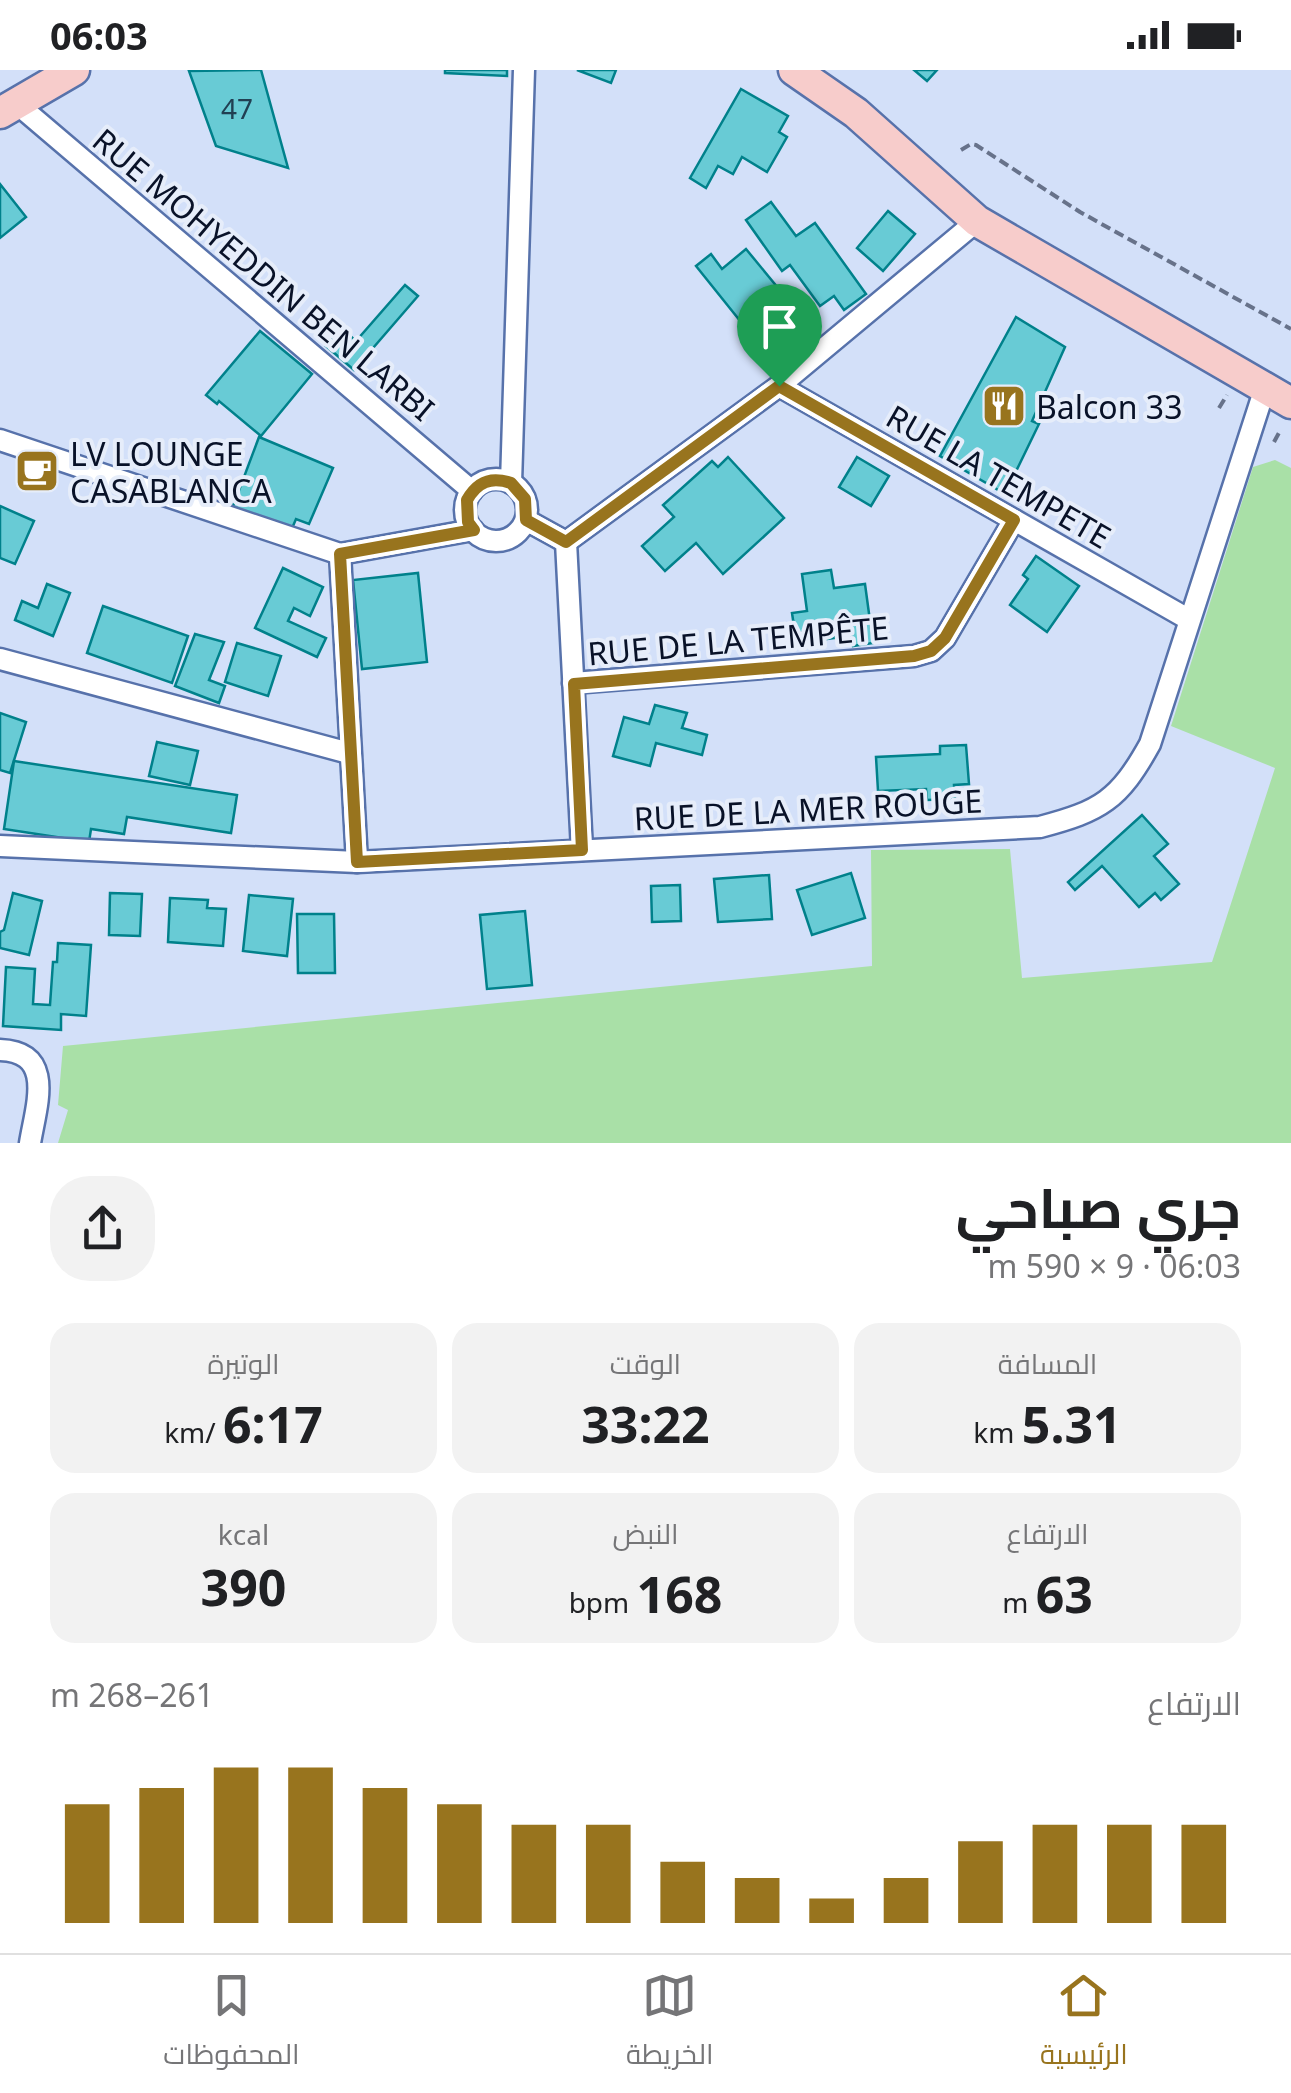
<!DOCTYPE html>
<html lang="ar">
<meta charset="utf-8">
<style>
:root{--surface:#fff;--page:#f2f2f2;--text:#202124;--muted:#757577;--line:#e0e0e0;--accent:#98741e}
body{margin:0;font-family:"Noto Sans",Cairo,sans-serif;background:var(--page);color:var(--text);direction:rtl;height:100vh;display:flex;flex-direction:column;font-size:38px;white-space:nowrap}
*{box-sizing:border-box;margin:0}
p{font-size:32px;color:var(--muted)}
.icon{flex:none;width:55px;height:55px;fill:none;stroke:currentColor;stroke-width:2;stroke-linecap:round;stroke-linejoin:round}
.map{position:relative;height:1073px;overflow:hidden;direction:ltr}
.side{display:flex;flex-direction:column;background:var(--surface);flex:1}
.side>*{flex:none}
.pin{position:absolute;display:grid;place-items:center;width:85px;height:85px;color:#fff;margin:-102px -42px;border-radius:50% 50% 50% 0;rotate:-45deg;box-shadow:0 0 10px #0007}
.pin .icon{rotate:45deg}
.round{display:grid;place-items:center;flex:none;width:105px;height:105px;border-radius:40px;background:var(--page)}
.headline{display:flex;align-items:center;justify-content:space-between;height:170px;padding:0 50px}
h1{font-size:55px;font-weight:700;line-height:75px}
.figures{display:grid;grid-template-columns:repeat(3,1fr);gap:15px;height:170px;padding:10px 50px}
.figures div{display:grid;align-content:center;border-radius:25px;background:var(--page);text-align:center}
.figures b{font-size:50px;font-weight:700}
.figures small{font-size:28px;font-weight:400}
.figures p{font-size:28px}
.chart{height:280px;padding:20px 50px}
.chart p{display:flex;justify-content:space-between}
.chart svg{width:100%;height:180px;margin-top:10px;stroke:var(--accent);stroke-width:6}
.status{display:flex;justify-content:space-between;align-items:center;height:70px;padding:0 50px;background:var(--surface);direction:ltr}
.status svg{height:28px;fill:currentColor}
.tab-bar{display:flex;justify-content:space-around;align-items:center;height:140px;border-top:2px solid var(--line);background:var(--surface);font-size:28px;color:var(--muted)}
.tab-bar a{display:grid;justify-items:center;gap:5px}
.tab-bar .active{color:var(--accent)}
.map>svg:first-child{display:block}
</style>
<div class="status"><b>06:03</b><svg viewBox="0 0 49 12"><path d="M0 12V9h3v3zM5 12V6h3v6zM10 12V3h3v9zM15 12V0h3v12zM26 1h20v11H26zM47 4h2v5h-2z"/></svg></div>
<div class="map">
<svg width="1291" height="1073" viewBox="0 0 1291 1073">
<rect width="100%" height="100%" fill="#d3e0f9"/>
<!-- green -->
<polygon fill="#a9e0a7" points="1275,390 1291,398 1291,1073 58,1073 68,1040 58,1035 63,976 872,896 871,780 1010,779 1022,908 1212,892 1275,698 1171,656 1253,397"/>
<!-- building -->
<g fill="#68cbd5" stroke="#00818b" stroke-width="2.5">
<polygon points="261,0 288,98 216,76 189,1"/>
<polygon points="445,0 507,0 507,6 445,3"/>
<polygon points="577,0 616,0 611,13"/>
<polygon points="914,0 937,0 927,11"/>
<polygon points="741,19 788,46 779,62 787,67 767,102 742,87 733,104 718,96 706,118 690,108"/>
<polygon points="0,114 26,147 0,168"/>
<polygon points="771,132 796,166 815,153 866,224 844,240 834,226 820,236 790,195 782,201 746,150"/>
<polygon points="888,141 915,164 883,201 857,178"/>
<polygon points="746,179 788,230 749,262 696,196 711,184 722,199"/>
<polygon points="405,215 418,226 354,300 326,276 341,258 356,271"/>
<polygon points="1016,247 1065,277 1032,351 1039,354 1005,424 940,386"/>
<polygon points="260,261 312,304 261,366 219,331 217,334 206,325"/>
<polygon points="259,367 333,398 309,454 296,449 290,463 232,439"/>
<polygon points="728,387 784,448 723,504 696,473 665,501 642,476 674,447 663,435 712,391 718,397"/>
<polygon points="857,387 889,406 871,436 839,417"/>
<polygon points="0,436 34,451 15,494 0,488"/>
<polygon points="1036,486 1079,516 1047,562 1010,535 1028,509 1023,505"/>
<polygon points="283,498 323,517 310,546 294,538 288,551 326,568 317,587 255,558"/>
<polygon points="831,500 834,518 865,514 873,573 853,576 850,556 834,558 835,568 811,571 810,561 795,563 792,543 807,541 802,504"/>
<polygon points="418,503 427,592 362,599 353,510"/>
<polygon points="47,514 70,523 53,566 15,550 22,531 38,538"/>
<polygon points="103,536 188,566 172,613 87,583"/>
<polygon points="195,564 224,572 209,610 225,616 219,633 175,616"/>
<polygon points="237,573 281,586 268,626 225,612"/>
<polygon points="655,635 687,643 682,658 707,665 702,685 656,673 650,696 613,686 624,647 649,654"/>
<polygon points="0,643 26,652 10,703 0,700"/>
<polygon points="157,672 198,681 190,715 149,706"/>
<polygon points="966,675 969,714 954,715 955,729 927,730 926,719 878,721 876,687 940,684 940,676"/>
<polygon points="14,691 237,725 231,763 127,747 124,764 91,759 89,772 4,759"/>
<polygon points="1142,745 1168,774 1154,786 1179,814 1161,830 1155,823 1139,837 1102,796 1075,820 1068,812"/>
<polygon points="851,803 865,848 812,865 797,820"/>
<polygon points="769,805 772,849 718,852 714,809"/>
<polygon points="680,815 681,851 652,852 651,816"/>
<polygon points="13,823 42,831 29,885 0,878 0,862 4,860"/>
<polygon points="110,823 142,824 140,866 109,865"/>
<polygon points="249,825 293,829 287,886 243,881"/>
<polygon points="170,828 208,830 207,838 226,839 223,876 168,872"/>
<polygon points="525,841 532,915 487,919 480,845"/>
<polygon points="297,844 334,844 335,903 298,903"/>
<polygon points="58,873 91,875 86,946 61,944 61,960 3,956 6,897 35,899 33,934 50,935 53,892 57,892"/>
</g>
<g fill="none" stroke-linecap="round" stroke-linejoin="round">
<defs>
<g id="minor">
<polyline points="16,33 472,421"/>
<polyline points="779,316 1188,549"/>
<polyline points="0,370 340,484 473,460"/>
<circle cx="496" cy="440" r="31"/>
<polyline points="511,413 524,0"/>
<polyline points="526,450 566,472"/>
<polyline points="566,472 779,316 977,151"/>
<polyline points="566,472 582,780"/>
<polyline points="340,484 357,792"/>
<polyline points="0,589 349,683"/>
<polyline points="573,613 914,586 931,581 945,568 1014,450"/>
<path d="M0,776L357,792L1040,757C1101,741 1119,730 1150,674L1265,318"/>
<path d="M0,980C56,982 36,1036 30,1073"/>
</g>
<g id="secondary">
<polyline points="794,0 856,43 977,151 1291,333"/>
<polyline points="0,43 74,0"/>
</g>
</defs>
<!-- minor casing -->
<use href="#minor" stroke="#5772ab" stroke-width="25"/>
<!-- secondary casing -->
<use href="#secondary" stroke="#5772ab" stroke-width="35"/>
<!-- path -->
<g stroke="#67728a" stroke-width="4" stroke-dasharray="10 5" stroke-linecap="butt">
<polyline points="961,80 971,74 976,75 1080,142 1291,259"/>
<polyline points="1219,338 1227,325"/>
<polyline points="1274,372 1281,359"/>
</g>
<!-- minor -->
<use href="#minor" stroke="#fff" stroke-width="20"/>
<!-- secondary -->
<use href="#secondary" stroke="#f7cccb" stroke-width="30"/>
</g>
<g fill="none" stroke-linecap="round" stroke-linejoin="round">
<defs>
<path id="route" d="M779,316L1014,450L945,568L931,581L914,586L574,614L582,780L357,792L340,484L474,460L468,452L467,430C477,412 491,406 511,413L525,429L526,450L566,472Z"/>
</defs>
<!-- route casing -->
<use href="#route" stroke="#fff" stroke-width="20"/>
<!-- route -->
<use href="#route" stroke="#98741e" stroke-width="12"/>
</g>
<!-- icons -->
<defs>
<symbol id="restaurant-square" viewBox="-11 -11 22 22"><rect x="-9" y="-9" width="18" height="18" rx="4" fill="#98741e" stroke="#e6edfa"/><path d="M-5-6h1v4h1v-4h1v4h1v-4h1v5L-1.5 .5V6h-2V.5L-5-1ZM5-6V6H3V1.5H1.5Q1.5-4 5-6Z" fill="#fff"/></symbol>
<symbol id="cafe-square" viewBox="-11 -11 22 22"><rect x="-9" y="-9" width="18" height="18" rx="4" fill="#98741e" stroke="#e6edfa"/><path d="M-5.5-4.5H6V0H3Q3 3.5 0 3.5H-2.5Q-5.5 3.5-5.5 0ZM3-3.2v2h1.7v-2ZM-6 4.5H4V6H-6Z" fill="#fff"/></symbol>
</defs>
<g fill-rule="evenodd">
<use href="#restaurant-square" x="979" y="311" width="50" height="50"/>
<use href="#cafe-square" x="12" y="376" width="50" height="50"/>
</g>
<g text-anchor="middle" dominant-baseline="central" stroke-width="8" stroke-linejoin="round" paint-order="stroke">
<!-- number labels -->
<g font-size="28" fill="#214053">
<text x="237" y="38">47</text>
</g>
<!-- street labels -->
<g font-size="32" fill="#091228" stroke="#e6edfa">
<text transform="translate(264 204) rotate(40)">RUE MOHYEDDIN BEN LARBI</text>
<text transform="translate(999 406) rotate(30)">RUE LA TEMPETE</text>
<text transform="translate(738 570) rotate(-5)">RUE DE LA TEMPÊTE</text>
<text transform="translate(808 739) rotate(-3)">RUE DE LA MER ROUGE</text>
</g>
<!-- poi labels -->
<g font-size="32" fill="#091228" stroke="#e6edfa" text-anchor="start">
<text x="1036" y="336">Balcon 33</text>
<text x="70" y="383">LV LOUNGE<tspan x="70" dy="37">CASABLANCA</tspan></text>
</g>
</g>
</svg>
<div class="pin" style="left:779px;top:316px;background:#1e9e55"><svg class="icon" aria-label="arrive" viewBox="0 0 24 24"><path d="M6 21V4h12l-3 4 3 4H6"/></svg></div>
</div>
<section class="side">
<div class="headline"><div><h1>جري صباحي</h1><p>06:03 · 9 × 590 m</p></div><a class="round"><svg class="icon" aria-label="share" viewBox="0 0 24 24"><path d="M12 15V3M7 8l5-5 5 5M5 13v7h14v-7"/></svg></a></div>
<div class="figures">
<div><p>المسافة</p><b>5.31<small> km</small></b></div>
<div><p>الوقت</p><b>33:22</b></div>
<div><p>الوتيرة</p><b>6:17<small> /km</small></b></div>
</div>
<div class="figures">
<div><p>الارتفاع</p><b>63<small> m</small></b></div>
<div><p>النبض</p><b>168<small> bpm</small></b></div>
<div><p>kcal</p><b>390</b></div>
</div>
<div class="chart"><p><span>الارتفاع</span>261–268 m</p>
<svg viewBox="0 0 160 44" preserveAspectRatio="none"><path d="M5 44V15M15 44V11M25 44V6M35 44V6M45 44V11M55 44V15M65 44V20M75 44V20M85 44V29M95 44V33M105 44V38M115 44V33M125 44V24M135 44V20M145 44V20M155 44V20"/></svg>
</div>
</section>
<nav class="tab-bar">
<a class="active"><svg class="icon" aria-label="home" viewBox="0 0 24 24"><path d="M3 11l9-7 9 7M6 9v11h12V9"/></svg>الرئيسية</a>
<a><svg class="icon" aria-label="map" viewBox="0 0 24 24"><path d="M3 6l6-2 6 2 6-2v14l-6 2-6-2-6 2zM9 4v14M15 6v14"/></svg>الخريطة</a>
<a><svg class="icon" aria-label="saved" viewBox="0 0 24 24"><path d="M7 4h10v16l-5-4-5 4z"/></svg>المحفوظات</a>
</nav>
